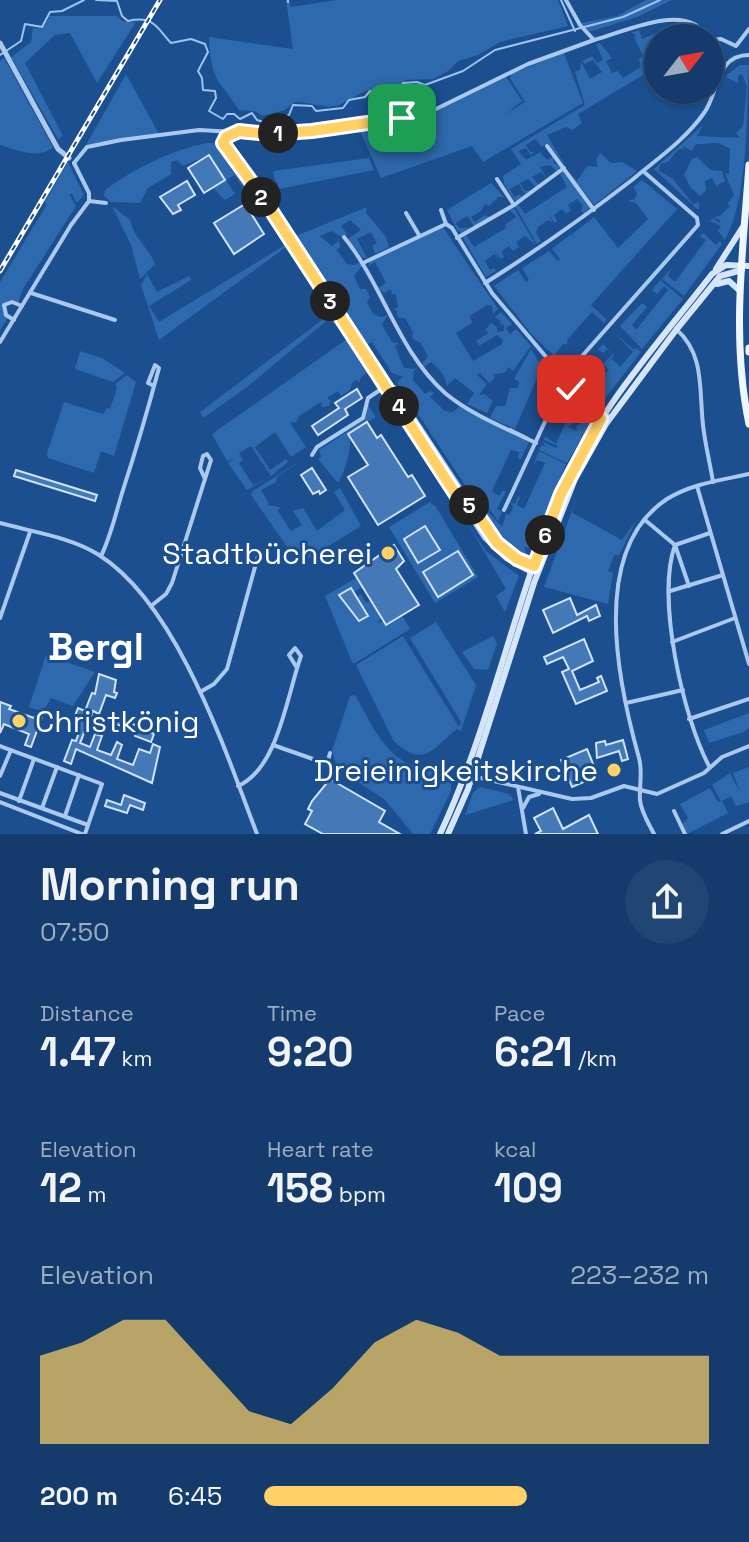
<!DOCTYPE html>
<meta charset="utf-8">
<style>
:root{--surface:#143b6b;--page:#214673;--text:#f1f3f6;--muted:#9dadc1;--line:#33557e;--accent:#ffd166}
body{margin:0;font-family:"Space Grotesk",sans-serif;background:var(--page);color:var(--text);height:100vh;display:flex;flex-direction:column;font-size:30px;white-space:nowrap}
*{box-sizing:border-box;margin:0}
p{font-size:26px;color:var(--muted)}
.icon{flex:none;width:44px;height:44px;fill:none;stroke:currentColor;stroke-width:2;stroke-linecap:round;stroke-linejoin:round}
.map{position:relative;height:834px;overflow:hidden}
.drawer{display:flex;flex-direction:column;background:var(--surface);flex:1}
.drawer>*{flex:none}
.needle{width:52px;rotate:59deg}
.fabs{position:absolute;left:644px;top:24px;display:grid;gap:16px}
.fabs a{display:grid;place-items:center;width:80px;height:80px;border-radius:50%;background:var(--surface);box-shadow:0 2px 6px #0004,0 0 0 2px var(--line);font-size:40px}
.pin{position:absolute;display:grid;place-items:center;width:68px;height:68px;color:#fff;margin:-34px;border-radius:16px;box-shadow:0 4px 12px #0006}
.km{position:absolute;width:40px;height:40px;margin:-20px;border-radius:50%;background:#222;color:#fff;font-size:22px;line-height:40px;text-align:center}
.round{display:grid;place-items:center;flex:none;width:84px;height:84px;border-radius:42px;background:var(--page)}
.headline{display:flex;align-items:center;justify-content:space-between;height:136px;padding:0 40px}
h1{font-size:44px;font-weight:700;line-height:60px}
.metrics{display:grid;grid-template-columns:repeat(3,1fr);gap:12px;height:136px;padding:8px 40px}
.metrics div{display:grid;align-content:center}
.metrics b{font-size:40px;font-weight:700}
.metrics small{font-size:22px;font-weight:400}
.metrics p{font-size:22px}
.chart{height:224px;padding:16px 40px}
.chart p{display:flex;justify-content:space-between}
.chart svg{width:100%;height:144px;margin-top:8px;fill:var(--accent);opacity:.7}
ul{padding:0 40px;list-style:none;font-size:26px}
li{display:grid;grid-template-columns:128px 96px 1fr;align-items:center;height:60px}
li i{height:20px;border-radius:10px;background:var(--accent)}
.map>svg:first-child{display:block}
</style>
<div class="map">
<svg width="749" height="834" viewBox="0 0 749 834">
<rect width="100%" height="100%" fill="#1b4f8f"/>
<!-- green -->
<g fill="#2e69ad" fill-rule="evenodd">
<path d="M286,0H289L291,7L336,0H558L568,26L500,42L478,55L458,61L448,71L433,79L406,80L391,99H386L377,90C360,90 355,98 341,104C328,111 309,101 295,102L285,110L263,116L254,111L239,110C217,77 211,81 209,37L293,49Z"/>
<polygon points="646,0 672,0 637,17 592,31 587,31 581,23 617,16"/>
<polygon points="50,16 117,16 122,21 136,22 97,83 70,33 55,35 25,63 63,136 58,139 11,57 31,42 33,28 42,29"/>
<polygon points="678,22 692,23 704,38 696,37 686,27 684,31 692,38 658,38 658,66 578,114 582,123 572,130 566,127 547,135 566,167 548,144 542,147 535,139 526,145 530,152 535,152 530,155 526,148 518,151 526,160 540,152 547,160 553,157 554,163 560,167 557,171 550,165 540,167 547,179 541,172 532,177 539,185 536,187 528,179 520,183 525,191 531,190 525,194 519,184 510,189 514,197 520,194 522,197 515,201 504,184 503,176 521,164 511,149 585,105 575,72 580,70 581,62 590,79 602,72 593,60 585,64 582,61 592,56 597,63 603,60 596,44 600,43 612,58 606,61 612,73 618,71 623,78 641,67 639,59 643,56 634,37 636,35 631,33 639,30 642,39 656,33 658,35 673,25 674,28"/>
<polygon points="564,53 583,103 483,162 472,146 381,178 359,129 439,110 506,77 522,101 504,115 525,102 510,78 511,74"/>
<path d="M4,58L53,147C39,160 17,150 0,145V61Z"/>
<path d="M740,65H749C746,115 749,196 725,240L718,231L721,226L710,221L713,218L719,223L721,221L714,217L720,216L730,206L727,204L734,195L725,173L729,174L730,149C714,139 714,145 696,144L692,151L683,146L684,149H679L668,162L660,164L659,171L673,179L693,204L699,202V209H697L654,169L703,125L697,136L740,138L736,133L743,126L747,87L742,74L738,76V83L726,77L722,93L727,75Z"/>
<polygon points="126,74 159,134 86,145"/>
<path d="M207,143H221L249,185L243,188L235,175L226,180L235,194L225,200L212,187L225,180L209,155L183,166L177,160L171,162V174L148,188L140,203L111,202L104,196L105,190C136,167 170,151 207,143Z"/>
<polygon points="600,153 611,163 622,162 637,171 594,205 567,170 577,181 587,166 598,167 596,160"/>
<polygon points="697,157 711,170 722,171 725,181 716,186 712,178 705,181 706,190 700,196 691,188 684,175 692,159"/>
<polygon points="369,158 374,170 279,189 277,182 275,181 273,171"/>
<polygon points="68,162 84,195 77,203 72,194 69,194 76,206 23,289 18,303 5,304 8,318 0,330 0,282 46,206 45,201"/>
<polygon points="563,172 590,207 584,213 581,211 583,206 577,199 568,205 571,210 566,214 562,209 554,215 557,221 555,223 548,213 553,223 548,220 538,227 536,233 541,241 537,244 515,206 518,204 525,214 567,187 560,174"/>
<polygon points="642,180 677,209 591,305 607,320 604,323 592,312 567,340 567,345 563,344 555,354 562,363 532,335 494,286 518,270 526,282 529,280 522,268 549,251 558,261 560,259 552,249 571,234 574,238 572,234 594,217 618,248 648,219 636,203 628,201 635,199 637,193 633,187"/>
<polygon points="491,183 504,197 498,197 489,206 485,204 481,211 471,217 475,222 485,215 490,217 474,226 467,216 456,223 459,228 470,228 461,233 457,230 447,210"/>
<path d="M112,206L130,220C133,237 149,248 155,264L140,279L131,245Z"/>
<polygon points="367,207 366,213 386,237 389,247 375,254 372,246 377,243 371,232 357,239 367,258 363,258 348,239 361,230 350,220 341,226 347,234 343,238 332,231 320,236 332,246 339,241 340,248 336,249 347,264 354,265 360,262 362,266 354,276 360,289 366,289 370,297 367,302 373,314 380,317 388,315 382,325 392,342 399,343 395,346 404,368 414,369 419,366 414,371 413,380 425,394 430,391 434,393 430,397 445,411 453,412 460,406 529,442 521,459 518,459 519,452 511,450 492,491 499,496 503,490 506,492 497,509 502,512 498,521 482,498 480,508 397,382 403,377 392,373 372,342 363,347 320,283 321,278 302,247 291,238"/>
<polygon points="514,208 536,245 525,236 516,242 519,247 513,251 509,246 501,252 504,257 501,259 494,250 500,260 494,254 485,261 490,270 494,268 496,271 486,277 463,238 466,235 474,247 506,228 505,225 516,217 510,210"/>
<path d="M442,226L498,309L493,314L492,306L487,305L470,316L472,323L456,333L473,361L502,344L503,340L497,335L479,346L476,341L489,333L485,330L491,323L497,327V332L504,331V325L499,323L501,321L495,317L501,312L512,324L506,328L510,334L516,329L531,346L513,371L509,367L504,373L494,374V379L489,383L480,373L477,375L487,384L479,395L484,394L493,401L487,413L467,404L474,393L455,378L447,386C446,377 440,369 431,362L424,367L422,364L428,356L420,342L412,339L413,332L405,318H399L396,313L398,312L394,309L398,307L395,293L392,295L391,289L384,293L378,288L386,283L375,262L368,266L371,260Z"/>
<polygon points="703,233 716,245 720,241 722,244 684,296 662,279 672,267 668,276 675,282 706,240 700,236"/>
<polygon points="285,245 286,247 159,340 141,285 147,274 157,292 189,276 191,280 149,306 159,322"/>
<polygon points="660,280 683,299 642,349 620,326 642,303 647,307 632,325 636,330 668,290 664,286 657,294 652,290"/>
<polygon points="330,314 331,317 247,387 203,418 200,412"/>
<polygon points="614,332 634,350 636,348 641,352 600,405 585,388 601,371 604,373 609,371 605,365 584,387 576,379 579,377 573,376 579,370 584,374 581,378 586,382 613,354 607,349 603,353 598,350 603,344 614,355 606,365 612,359 620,367 633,352"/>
<polygon points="347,339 369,372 361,377 359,383 357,380 352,383 350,390 341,396 338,391 327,398 331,401 329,406 322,407 321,402 299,416 296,422 290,423 306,447 291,457 275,432 255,447 270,470 286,459 288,462 271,476 251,446 239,453 243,460 239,463 253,485 266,479 247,490 228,463 234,459 227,461 212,434"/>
<polygon points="531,349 541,366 544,364 550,372 553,370 556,384 550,381 555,386 555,390 551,389 552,385 538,376 515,429 490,418 496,406 505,406 510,388 518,388 519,382 514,379"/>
<polygon points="80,351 102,358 125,373 113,382 75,369"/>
<polygon points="127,375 136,382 114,456 101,451 94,473 48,458 47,453 64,402 103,414 107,408 110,409 117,388 115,384"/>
<polygon points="566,387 573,399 591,413 592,420 567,463 539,450 542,445 545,447 543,442 556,448 558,446 544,440 545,436 556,444 572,409 565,406 562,412 558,410 562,402 577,409 574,416 576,417 571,421 573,423 568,427 577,431 576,426 582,422 579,419 582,420 586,413 573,400 564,401 559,395 560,389"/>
<path d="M368,405L376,417L349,433C353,448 345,471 338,483L318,459L321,457L319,450L365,420Z"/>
<polygon points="539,451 566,464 531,548 524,547 527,555 524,559 498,534 482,510 486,510 502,527 506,514 509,515 513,508 511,502 515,504 518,496 520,497 517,505 524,509 545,463 537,460 533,466"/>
<polygon points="305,458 277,477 276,482 261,490 269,504 267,505 280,507 278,511 291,531 302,525 293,511 303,508 317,531 345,510 334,492 340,488 361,526 299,564 251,495 253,491"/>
<polygon points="581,486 571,512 622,540 637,519 619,555 614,555 608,571 613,573 608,604 544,587"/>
<path d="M430,502L436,507L478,577L435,603L389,527ZM425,526L439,550L419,563L404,539ZM458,551L473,575L438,596L424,572Z"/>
<polygon points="464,517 486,551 519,576 505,612 496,596 506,589"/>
<polygon points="356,578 362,587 354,592 351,588 339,595 359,621 368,615 357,597 361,594 366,603 370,601 381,618 378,623 383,621 386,625 402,615 410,629 355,663 352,662 325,596"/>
<path d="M436,622L476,685L461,731L457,729C433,748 423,770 393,740L356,665L403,636L459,727L461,722L410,638Z"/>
<polygon points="493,636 497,644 488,670 474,669 462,652"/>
<polygon points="46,655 95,672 73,706 51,698 43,712 29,707"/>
<path d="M355,695C370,721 381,750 409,764C422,770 440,771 451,780V791L430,834H413L385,800L337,768L332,751L350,696Z"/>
<polygon points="749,713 749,728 744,732 709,743 704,730"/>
<polygon points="749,767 749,802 736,806 731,796 722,801 728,813 687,834 682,824 688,818 680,804 710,788 718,802 721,801 712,785 730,773 740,792 733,773"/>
<polygon points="480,787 509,794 514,800 465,815 473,793"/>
</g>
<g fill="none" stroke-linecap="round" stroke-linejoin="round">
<!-- stream -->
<g stroke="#9cc4f0" stroke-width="2">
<path d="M96,0L117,1L122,16L128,21C154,15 157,28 171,43L191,39L205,44L208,52L198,71L202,78L203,90L215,91L216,98L209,111L223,119L227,114H234L240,119L252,113L257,120L270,124L289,115L293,105L312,106L316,111L343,108L349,100L365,97L370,91L379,94L385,102L394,100L403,83L417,82L425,85L463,71L495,50L623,17L660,0"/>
<polyline points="288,0 288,2"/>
<polyline points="561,0 575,31"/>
<polyline points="0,55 21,41 25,24 42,27 50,12 62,11 84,0"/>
</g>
</g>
<!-- building -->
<g fill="#4478b7" stroke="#cfe3fa" stroke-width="2">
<polygon points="209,155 225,180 204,193 188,168"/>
<polygon points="187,181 195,195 178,205 181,210 173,214 160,197"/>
<polygon points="245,204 264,234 234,254 214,223"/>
<polygon points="357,389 362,398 345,409 348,415 318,435 312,426 339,408 335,403"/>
<polygon points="367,422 377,438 381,435 408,477 412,475 425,496 378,525 348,477 368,465 348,434"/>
<polygon points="312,468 326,490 320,494 319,491 313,494 301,475"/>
<polygon points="16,470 97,495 95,501 14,476"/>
<polygon points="425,526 440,550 418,563 404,539"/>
<polygon points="394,545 404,561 396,569 419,605 386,625 354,573"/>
<polygon points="458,551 473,575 438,597 423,572"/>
<polygon points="351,588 368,616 359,621 339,595"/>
<polygon points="570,598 577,615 596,605 600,616 589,621 587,616 553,633 543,610"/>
<polygon points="584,639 593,661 572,671 580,690 599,682 597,678 601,676 607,691 576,704 562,672 569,669 563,657 547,664 544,657"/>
<polygon points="99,674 116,680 114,692 117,693 115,698 106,695 99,714 93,711 80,743 90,747 95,734 102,736 97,750 111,755 117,742 122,745 117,759 133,765 139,749 150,753 153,744 160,747 152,783 76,749 71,764 64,761 72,740 76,741 79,732 70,729 78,708 85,711 92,693 95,694"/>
<polygon points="0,702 11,706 9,709 34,718 36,715 42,717 31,747 25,745 29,734 4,724 0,733"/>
<polygon points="112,714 154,734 151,742 135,736 136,732 109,721"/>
<polygon points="623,740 628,759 622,761 619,751 597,758 596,743 605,741 606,745"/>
<polygon points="587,749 598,776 572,787 561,760"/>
<polygon points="330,779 385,811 379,822 400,834 323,834 305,824 312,811 308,809 312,801"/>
<polygon points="124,795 145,803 143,810 130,805 127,813 105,806 107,800 121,805"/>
<polygon points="553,808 563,829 589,815 598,834 535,834 541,831 534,818"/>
</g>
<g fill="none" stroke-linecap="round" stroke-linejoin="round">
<!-- minor -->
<g stroke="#a9c9ee" stroke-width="4">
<path d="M566,0L580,25L594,40C625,32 689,0 707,38"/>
<polyline points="710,40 721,39 736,46 749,29"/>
<polyline points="710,47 724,66"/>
<polyline points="239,131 224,140 228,153 263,198 484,538 506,559 531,573 538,571"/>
<polyline points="547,146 594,210"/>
<polyline points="74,163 87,147 121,140 199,130 269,134 312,131 402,118 436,109 528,64 594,40"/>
<polyline points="497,179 514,205"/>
<polyline points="89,201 106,203"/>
<polyline points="441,210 446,224"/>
<polyline points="406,213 419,235"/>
<polyline points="446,224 452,228 492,293 547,358 559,382 567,385 600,419"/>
<path d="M344,237C383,285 398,351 445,393C471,415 508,429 536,443"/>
<polyline points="457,238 514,205 564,168"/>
<polyline points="365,262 446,224"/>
<path d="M485,283C536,251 584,217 632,180C657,159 685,140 704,113C719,93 715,55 749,55"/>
<polyline points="31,293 115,320"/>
<polyline points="14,320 6,315 4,305 12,302 22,306"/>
<path d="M676,329C705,354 699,390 703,425C705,444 710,463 713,482"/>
<polyline points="0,342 71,225 89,201 89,193 74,163"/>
<polyline points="552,362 568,372 579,393 610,417"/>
<polyline points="568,372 698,225 697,218 643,171"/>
<polyline points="574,385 594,404"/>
<polyline points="386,386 394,387 494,539 505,551 538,571"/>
<polyline points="510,430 526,438"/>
<polyline points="312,455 317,447 363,418 368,398 386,386"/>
<polyline points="697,486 749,664"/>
<polyline points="504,510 556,398 560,383"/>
<polyline points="645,520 675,545 689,586"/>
<path d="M0,523C32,532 71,537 99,555C177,604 225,750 257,834"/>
<path d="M675,545C656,598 683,717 709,766"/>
<polyline points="675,545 710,533"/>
<path d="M101,556C111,536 116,512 123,490C136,450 148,409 159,368L155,365L148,383L154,386"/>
<polyline points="670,591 723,575"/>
<polyline points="151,606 166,594 172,583 211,460 207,454 203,456 200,468 205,479"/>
<polyline points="0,618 30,532"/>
<polyline points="672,642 735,618"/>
<polyline points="200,692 214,684 227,669 258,556"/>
<polyline points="626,703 683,690"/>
<polyline points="689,719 749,699"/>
<polyline points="273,745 327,764 330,753"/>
<polyline points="0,746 102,784 85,834"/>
<polyline points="0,776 11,750"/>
<polyline points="472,776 572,799 591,798 624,786 657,794 704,773 722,757 749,746"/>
<path d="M238,786C278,769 287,695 301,656L295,648L289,655L297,668"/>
<polyline points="518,787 526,834"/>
<polyline points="0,793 88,825"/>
<polyline points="19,801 34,759"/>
<polyline points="0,802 82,834"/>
<polyline points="42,808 57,767"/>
<polyline points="523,808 529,797 539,794"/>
<polyline points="674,811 685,834"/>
<polyline points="65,816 79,775"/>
<path d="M654,834C649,824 641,812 640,800C639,785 643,773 639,758C618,683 589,550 667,499C691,484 721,480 749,474"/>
<polyline points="722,834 749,821"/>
</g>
<!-- tertiary -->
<polyline stroke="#a9c9ee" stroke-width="5" points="0,43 58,149 69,158"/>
<!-- secondary -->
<g stroke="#d6e6fa" stroke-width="6">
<polyline points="716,269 744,225"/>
<polyline points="717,284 729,281 740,291"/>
<path d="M440,834C491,725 513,605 560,495C596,411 657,345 712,274L726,265L749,266"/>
<polyline points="448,834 468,789 534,583 575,479 606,424 676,330 720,276 742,270"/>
</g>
<!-- primary -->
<g stroke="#f0f6ff" stroke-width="7">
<path d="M749,165C743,250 731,339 749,424"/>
<polyline points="749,348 749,352"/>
</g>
<defs>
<polyline id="rail" points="0,271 160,0"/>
</defs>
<!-- rail casing -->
<use href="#rail" stroke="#fff" stroke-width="5"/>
<!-- rail -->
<use href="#rail" stroke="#1b4f8f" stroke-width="2" stroke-dasharray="6" stroke-linecap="butt"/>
</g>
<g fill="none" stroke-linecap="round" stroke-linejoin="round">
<defs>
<polyline id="route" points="402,118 312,131 269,134 239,131 226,137 223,143 263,198 464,507 471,505 497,543 517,559 534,566 561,494 601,419 571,389"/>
</defs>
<!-- route casing -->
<use href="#route" stroke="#fff" stroke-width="16"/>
<!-- route -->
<use href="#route" stroke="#ffd166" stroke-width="10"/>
</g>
<!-- markers -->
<g fill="#ffd166" stroke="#1b4f8f" stroke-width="3">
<circle cx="388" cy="553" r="8"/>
<circle cx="19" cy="721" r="8"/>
<circle cx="614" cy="770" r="8"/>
</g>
<g text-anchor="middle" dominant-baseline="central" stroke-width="6" stroke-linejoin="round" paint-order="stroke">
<!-- poi labels -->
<g font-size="30" fill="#fff" stroke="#1b4f8f" text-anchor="end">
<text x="372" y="553">Stadtbücherei</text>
<text x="35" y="721" text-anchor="start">Christkönig</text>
<text x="598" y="770">Dreieinigkeitskirche</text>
</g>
<!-- district labels -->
<g font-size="38" font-weight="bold" fill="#fff" stroke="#1b4f8f">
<text x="96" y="647">Bergl</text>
</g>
</g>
</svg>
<div class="fabs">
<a><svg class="needle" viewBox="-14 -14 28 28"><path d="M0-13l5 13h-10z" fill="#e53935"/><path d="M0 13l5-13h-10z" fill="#9dadc1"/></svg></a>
</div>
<div class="pin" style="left:402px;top:118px;background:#1e9e55"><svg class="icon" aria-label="arrive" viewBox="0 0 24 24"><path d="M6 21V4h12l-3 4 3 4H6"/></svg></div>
<div class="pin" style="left:571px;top:389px;background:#d93025"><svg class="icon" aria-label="check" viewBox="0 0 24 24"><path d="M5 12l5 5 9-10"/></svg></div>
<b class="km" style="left:278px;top:133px">1</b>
<b class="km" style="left:261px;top:197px">2</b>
<b class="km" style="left:330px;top:301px">3</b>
<b class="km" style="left:399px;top:406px">4</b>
<b class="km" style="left:469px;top:505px">5</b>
<b class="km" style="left:545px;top:535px">6</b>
</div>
<section class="drawer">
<div class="headline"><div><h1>Morning run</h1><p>07:50</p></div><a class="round"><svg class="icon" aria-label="share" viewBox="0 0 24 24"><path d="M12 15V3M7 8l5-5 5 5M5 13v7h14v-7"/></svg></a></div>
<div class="metrics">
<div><p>Distance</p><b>1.47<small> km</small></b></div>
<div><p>Time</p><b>9:20</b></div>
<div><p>Pace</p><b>6:21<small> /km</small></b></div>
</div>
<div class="metrics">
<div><p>Elevation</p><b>12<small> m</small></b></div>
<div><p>Heart rate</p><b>158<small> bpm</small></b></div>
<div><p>kcal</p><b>109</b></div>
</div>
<div class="chart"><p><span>Elevation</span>223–232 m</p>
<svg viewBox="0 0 160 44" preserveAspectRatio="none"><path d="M0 44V17L10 13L20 6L30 6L40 20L50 34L60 38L70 27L80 13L90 6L100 10L110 17L120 17L130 17L140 17L150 17L160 17V44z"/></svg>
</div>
<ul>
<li><b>200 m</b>6:45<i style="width:59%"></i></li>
</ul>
</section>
